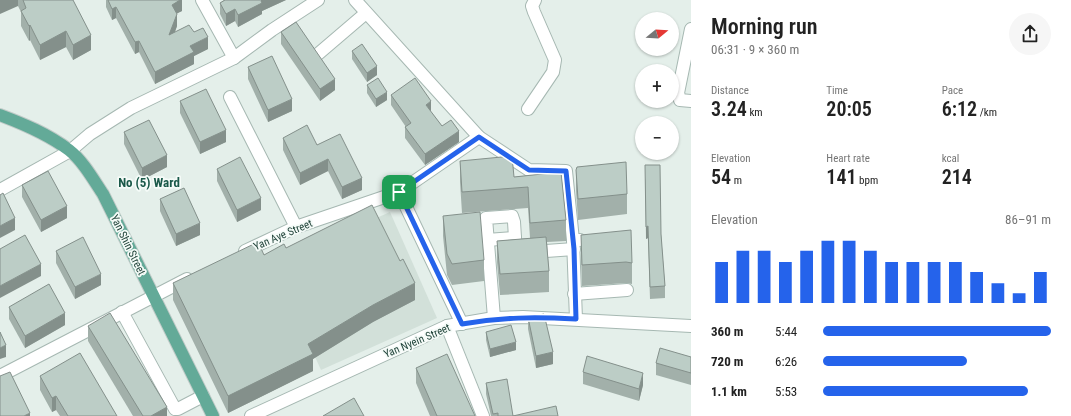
<!DOCTYPE html>
<meta charset="utf-8">
<style>
:root{--surface:#fff;--page:#f6f6f6;--text:#222;--muted:#767676;--accent:#2563eb}
body{margin:0;font-family:"Roboto Condensed",sans-serif;background:var(--page);color:var(--text);height:100vh;display:flex;flex-direction:column;font-size:15px;white-space:nowrap}
*{box-sizing:border-box;margin:0}
p{font-size:13px;color:var(--muted)}
.icon{flex:none;width:22px;height:22px;fill:none;stroke:currentColor;stroke-width:2;stroke-linecap:round;stroke-linejoin:round}
.map{position:relative;flex:1;overflow:hidden}
.sheet{display:flex;flex-direction:column;background:var(--surface);width:380px}
.sheet>*{flex:none}
.needle{width:26px;rotate:72deg}
.buttons{position:absolute;left:635px;top:12px;display:grid;gap:8px}
.buttons a{display:grid;place-items:center;width:44px;height:44px;border-radius:50%;background:var(--surface);box-shadow:0 1px 3px #0004;font-size:20px}
.pin{position:absolute;display:grid;place-items:center;width:34px;height:34px;color:#fff;margin:-17px;border-radius:8px;box-shadow:0 2px 6px #0006}
.round{display:grid;place-items:center;flex:none;width:42px;height:42px;border-radius:21px;background:var(--page)}
.summary{display:flex;align-items:center;justify-content:space-between;height:68px;padding:0 20px}
h1{font-size:22px;font-weight:600;line-height:30px}
.figures{display:grid;grid-template-columns:repeat(3,1fr);gap:6px;height:68px;padding:4px 20px}
.figures div{display:grid;align-content:center}
.figures b{font-size:20px;font-weight:600}
.figures small{font-size:11px;font-weight:400}
.figures p{font-size:11px}
.chart{height:112px;padding:8px 20px}
.chart p{display:flex;justify-content:space-between}
.chart svg{width:100%;height:72px;margin-top:4px;stroke:var(--accent);stroke-width:6}
ul{padding:0 20px;list-style:none;font-size:13px}
li{display:grid;grid-template-columns:64px 48px 1fr;align-items:center;height:30px}
li i{height:10px;border-radius:5px;background:var(--accent)}
main{display:flex;flex:1;min-height:0}
.map>svg:first-child{display:block}
</style>
<main>
<div class="map">
<svg width="691" height="416" viewBox="0 0 691 416">
<rect width="100%" height="100%" fill="#e4efea"/>
<!-- built -->
<polygon fill="#d2e0d9" points="390,212 437,318 321,370 273,264"/>
<g fill="none" stroke-linecap="round" stroke-linejoin="round">
<defs>
<g id="minor">
<polyline points="202,0 234,58"/>
<polyline points="355,0 479,137 529,170 566,171 573,240"/>
<polyline points="691,29 678,93 680,100 691,101"/>
<polyline points="318,54 366,13"/>
<polyline points="230,97 296,227"/>
<polyline points="528,109 553,72 555,60 534,12 532,6 535,0"/>
<polyline points="0,190 70,151 90,134 131,108 234,58 272,30 318,0"/>
<polyline points="399,192 462,324"/>
<polyline points="487,240 515,238"/>
<polyline points="245,251 296,227 399,192 479,137"/>
<polyline points="532,252 574,249"/>
<polyline points="574,294 627,290"/>
<polyline points="122,312 175,409 178,409 203,396"/>
<polyline points="494,318 486,218 512,216 514,222 516,253"/>
<polyline points="576,319 573,240 580,240"/>
<polyline points="447,326 483,416"/>
<polyline points="0,376 187,279"/>
<polyline points="251,416 447,326 494,318 523,317 691,326"/>
</g>
<path id="major" d="M0,115C24,124 48,134 69,150C83,161 93,179 103,194L213,416"/>
</defs>
<!-- minor casing -->
<use href="#minor" stroke="#a6b8b2" stroke-width="14"/>
<!-- major casing -->
<use href="#major" stroke="#c1cbc8" stroke-width="14"/>
<!-- minor -->
<use href="#minor" stroke="#fff" stroke-width="12"/>
<!-- major -->
<use href="#major" stroke="#63aa98" stroke-width="12"/>
</g>
<!-- wall -->
<g fill="#a2b0aa">
<polygon points="0,0 73,0 91,50 73,60 66,47 40,60 30,40 29,41 21,26 21,12 18,6"/>
<polygon points="106,0 182,0 182,11 177,13 177,26 175,32 194,32 208,49 194,56 194,64 155,84 139,52 135,54 116,18 112,20 106,7"/>
<polygon points="224,0 286,0 262,11 262,14 238,27 235,21 226,26 220,14 220,3"/>
<polygon points="281,32 335,90 320,101 281,44"/>
<polygon points="352,51 377,75 367,82 352,59"/>
<polygon points="248,67 292,111 268,122 248,79"/>
<polygon points="367,85 387,100 376,107 367,93"/>
<polygon points="391,95 431,112 442,126 459,142 425,165 405,138 405,127 406,127 391,105"/>
<polygon points="180,101 226,142 200,154 180,113"/>
<polygon points="124,132 167,167 142,180 124,144"/>
<polygon points="283,138 317,145 362,190 342,199 328,171 300,185 283,150"/>
<polygon points="460,161 514,177 561,172 566,220 566,241 547,242 549,271 549,292 500,295 497,262 497,241 530,238 528,208 462,213 460,182"/>
<polygon points="217,169 261,210 237,222 217,181"/>
<polygon points="576,170 627,194 627,214 578,220 576,191"/>
<polygon points="645,177 661,234 665,286 665,298 650,299 648,238 646,239"/>
<polygon points="22,185 67,218 41,232 22,197"/>
<polygon points="160,199 200,235 176,246 160,211"/>
<polygon points="443,216 484,260 484,281 452,285 447,275 443,236"/>
<polygon points="581,235 632,263 632,284 626,283 582,286 581,256"/>
<polygon points="286,248 415,300 373,322 313,359 313,371 228,413 173,300 173,283 264,255"/>
<polygon points="56,251 101,285 75,299 56,263"/>
<polygon points="9,307 65,325 25,348 9,319"/>
<polygon points="528,317 553,364 536,368 528,329"/>
<polygon points="88,326 167,416 133,416 88,341"/>
<polygon points="486,332 516,350 490,357 486,340"/>
<polygon points="691,357 691,385 656,375 656,363"/>
<polygon points="416,368 475,416 430,416 416,383"/>
<polygon points="583,372 643,385 639,401 583,384"/>
<polygon points="40,376 117,416 60,416 56,410 52,412 40,390"/>
<polygon points="486,383 513,416 558,416 491,416 486,394"/>
</g>
<!-- shaded-wall -->
<g fill="#84908b">
<polygon points="0,0 18,0 18,6 0,14"/>
<polygon points="180,0 182,0 182,11 172,16 172,5"/>
<polygon points="262,0 286,0 262,11 262,14 238,27 238,15"/>
<polygon points="116,7 116,18 112,20 112,9"/>
<polygon points="235,9 235,21 226,26 226,14"/>
<polygon points="177,14 177,26 169,47 169,35"/>
<polygon points="30,25 30,40 29,41 29,26"/>
<polygon points="66,31 66,47 40,60 40,45"/>
<polygon points="91,35 91,50 73,60 73,45"/>
<polygon points="208,37 208,49 194,56 194,64 155,84 155,72 190,46"/>
<polygon points="139,41 139,52 135,54 135,42"/>
<polygon points="377,66 377,75 367,82 367,73"/>
<polygon points="335,79 335,90 320,101 320,89"/>
<polygon points="387,92 387,100 376,107 376,99"/>
<polygon points="292,99 292,111 268,122 268,110"/>
<polygon points="431,101 431,112 426,105"/>
<polygon points="226,130 226,142 200,154 200,142"/>
<polygon points="459,131 459,142 425,165 425,154"/>
<polygon points="167,155 167,167 142,180 142,168"/>
<polygon points="328,159 328,171 300,185 300,173"/>
<polygon points="362,178 362,190 342,199 342,187"/>
<polygon points="261,198 261,210 237,222 237,210"/>
<polygon points="67,206 67,218 41,232 41,220"/>
<polygon points="15,218 15,230 0,238 0,226"/>
<polygon points="200,223 200,235 176,246 176,234"/>
<polygon points="648,226 648,238 646,239 646,227"/>
<polygon points="41,264 41,276 0,298 0,286"/>
<polygon points="101,274 101,285 75,299 75,287"/>
<polygon points="415,283 415,300 373,322 313,359 313,371 228,413 228,396 308,344 373,305"/>
<polygon points="65,313 65,325 25,348 25,336"/>
<polygon points="516,342 516,350 490,357 490,349"/>
<polygon points="6,345 6,357 0,359 0,348"/>
<polygon points="553,352 553,364 536,368 536,356"/>
<polygon points="643,373 643,385 639,401 639,389"/>
<polygon points="56,396 56,410 52,412 52,398"/>
<polygon points="167,407 167,416 151,416"/>
<polygon points="30,413 30,416 24,416"/>
</g>
<!-- building -->
<g fill="#bccdc6" stroke="#84908b">
<polygon points="23,0 73,0 91,35 73,45 66,31 40,45 30,25 29,26 21,11 26,8"/>
<polygon points="108,0 180,0 172,5 177,14 169,35 189,25 194,32 203,28 208,37 190,46 194,52 155,72 139,41 135,42 116,7 112,9"/>
<polygon points="225,0 262,0 261,1 262,3 238,15 235,9 226,14 220,3"/>
<polygon points="296,22 335,79 320,89 281,32"/>
<polygon points="362,44 377,66 367,73 352,51"/>
<polygon points="272,56 292,99 268,110 248,67"/>
<polygon points="378,78 387,92 376,99 367,85"/>
<polygon points="415,78 431,101 426,105 442,126 451,120 459,131 425,154 405,127 411,123 391,95"/>
<polygon points="206,89 226,130 200,142 180,101"/>
<polygon points="149,120 167,155 142,168 124,132"/>
<polygon points="307,125 317,145 340,134 362,178 342,187 328,159 300,173 283,138"/>
<polygon points="512,156 514,177 561,172 566,220 530,223 528,187 462,192 460,161"/>
<polygon points="240,157 261,198 237,210 217,169"/>
<polygon points="626,162 627,194 578,199 576,170 577,167"/>
<polygon points="645,165 660,165 661,234 665,286 650,287 648,226 646,227"/>
<polygon points="48,171 67,206 41,220 22,185"/>
<polygon points="184,188 200,223 176,234 160,199"/>
<polygon points="3,193 15,218 0,226 0,195"/>
<polygon points="372,205 400,261 403,259 415,283 373,305 308,344 313,354 228,396 173,283 258,242 264,255 284,244 286,248"/>
<polygon points="480,212 484,260 452,264 447,254 443,216"/>
<polygon points="631,230 632,263 626,262 582,265 581,235"/>
<polygon points="25,235 41,264 0,286 0,249"/>
<polygon points="83,237 101,274 75,287 56,251"/>
<polygon points="546,237 549,271 500,274 497,241"/>
<polygon points="49,284 65,313 25,336 9,307"/>
<polygon points="110,313 167,407 151,416 143,416 88,326"/>
<polygon points="544,314 553,352 536,356 528,317"/>
<polygon points="511,325 516,342 490,349 486,332"/>
<polygon points="0,332 6,345 0,348"/>
<polygon points="660,348 691,357 691,373 656,363"/>
<polygon points="80,353 117,416 68,416 56,396 52,398 40,376"/>
<polygon points="447,354 475,416 437,416 416,368"/>
<polygon points="587,356 643,373 639,389 583,372"/>
<polygon points="10,372 30,413 24,416 0,416 0,376"/>
<polygon points="507,379 513,416 556,406 558,416 498,416 498,413 493,414 486,383"/>
<polygon points="354,398 364,416 323,416"/>
</g>
<g fill="none" stroke-linecap="round" stroke-linejoin="round">
<defs>
<path id="route" d="M479,137L529,170L566,171L574,249L576,319C535,317 502,317 462,324L399,192Z"/>
</defs>
<!-- route casing -->
<use href="#route" stroke="#fff" stroke-width="8"/>
<!-- route -->
<use href="#route" stroke="#2563eb" stroke-width="5"/>
</g>
<g text-anchor="middle" dominant-baseline="central" stroke-width="3.5" stroke-linejoin="round" paint-order="stroke">
<!-- street labels -->
<g font-size="11" fill="#21443a" stroke="#f5fbf8">
<text transform="translate(283 235) rotate(-23)">Yan Aye Street</text>
<text transform="translate(128 245) rotate(64)">Yan Shin Street</text>
<text transform="translate(417 341) rotate(-23)">Yan Nyein Street</text>
</g>
<!-- quarter labels -->
<g font-size="13" font-weight="bold" fill="#1a5949" stroke="#f5fbf8">
<text x="149" y="182">No (5) Ward</text>
</g>
</g>
</svg>
<div class="buttons">
<a><svg class="needle" viewBox="-14 -14 28 28"><path d="M0-13l5 13h-10z" fill="#e53935"/><path d="M0 13l5-13h-10z" fill="#767676"/></svg></a>
<a>+</a>
<a>−</a>
</div>
<div class="pin" style="left:399px;top:192px;background:#1e9e55"><svg class="icon" aria-label="arrive" viewBox="0 0 24 24"><path d="M6 21V4h12l-3 4 3 4H6"/></svg></div>
</div>
<section class="sheet">
<div class="summary"><div><h1>Morning run</h1><p>06:31 · 9 × 360 m</p></div><a class="round"><svg class="icon" aria-label="share" viewBox="0 0 24 24"><path d="M12 15V3M7 8l5-5 5 5M5 13v7h14v-7"/></svg></a></div>
<div class="figures">
<div><p>Distance</p><b>3.24<small> km</small></b></div>
<div><p>Time</p><b>20:05</b></div>
<div><p>Pace</p><b>6:12<small> /km</small></b></div>
</div>
<div class="figures">
<div><p>Elevation</p><b>54<small> m</small></b></div>
<div><p>Heart rate</p><b>141<small> bpm</small></b></div>
<div><p>kcal</p><b>214</b></div>
</div>
<div class="chart"><p><span>Elevation</span>86–91 m</p>
<svg viewBox="0 0 160 44" preserveAspectRatio="none"><path d="M5 44V19M15 44V12M25 44V12M35 44V19M45 44V12M55 44V6M65 44V6M75 44V12M85 44V19M95 44V19M105 44V19M115 44V19M125 44V25M135 44V32M145 44V38M155 44V25"/></svg>
</div>
<ul>
<li><b>360 m</b>5:44<i style="width:100%"></i></li>
<li><b>720 m</b>6:26<i style="width:63%"></i></li>
<li><b>1.1 km</b>5:53<i style="width:90%"></i></li>
</ul>
</section>
</main>
